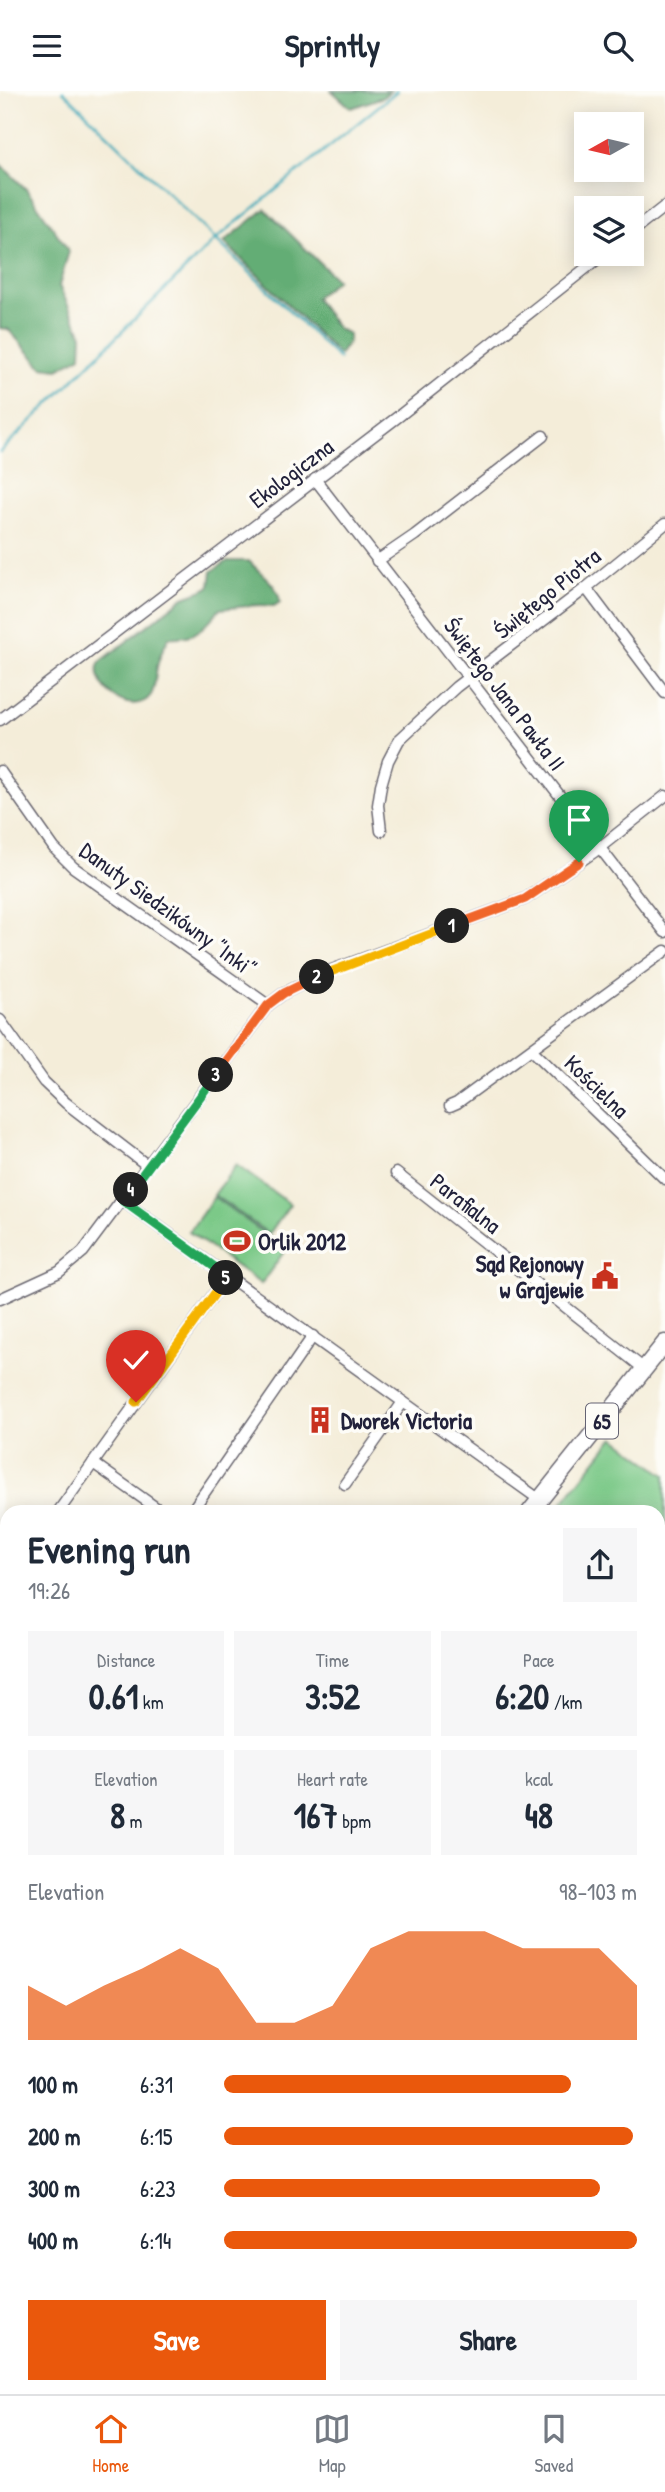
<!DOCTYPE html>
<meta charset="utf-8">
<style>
:root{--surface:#fff;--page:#f6f6f7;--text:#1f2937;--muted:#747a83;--line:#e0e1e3;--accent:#ea580c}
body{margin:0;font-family:"Patrick Hand",sans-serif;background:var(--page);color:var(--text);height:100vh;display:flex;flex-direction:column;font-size:26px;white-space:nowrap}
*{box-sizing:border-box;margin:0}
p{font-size:23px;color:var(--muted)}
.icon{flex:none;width:38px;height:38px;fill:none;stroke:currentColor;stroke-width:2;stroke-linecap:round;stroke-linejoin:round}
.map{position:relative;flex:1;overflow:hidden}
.details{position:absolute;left:0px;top:1414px;width:665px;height:889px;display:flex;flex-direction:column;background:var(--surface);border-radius:21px 21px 0 0;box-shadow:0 4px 18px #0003}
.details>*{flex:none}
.needle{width:46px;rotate:262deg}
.buttons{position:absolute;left:574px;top:21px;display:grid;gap:14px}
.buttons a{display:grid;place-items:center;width:70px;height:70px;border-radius:0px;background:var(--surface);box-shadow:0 4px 18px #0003;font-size:35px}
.pin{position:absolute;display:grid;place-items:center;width:60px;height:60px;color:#fff;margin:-72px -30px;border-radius:50% 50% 50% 0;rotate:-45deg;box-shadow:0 0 7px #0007}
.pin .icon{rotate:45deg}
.km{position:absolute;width:35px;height:35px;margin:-18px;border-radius:50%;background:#222;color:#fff;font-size:19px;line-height:35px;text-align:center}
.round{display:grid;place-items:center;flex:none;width:74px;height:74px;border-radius:0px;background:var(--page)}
.head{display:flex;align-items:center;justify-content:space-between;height:119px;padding:0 28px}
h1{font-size:38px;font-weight:700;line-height:52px}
.stats{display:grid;grid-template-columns:repeat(3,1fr);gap:10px;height:119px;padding:7px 28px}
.stats div{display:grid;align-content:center;border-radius:0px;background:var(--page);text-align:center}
.stats b{font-size:35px;font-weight:700}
.stats small{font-size:19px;font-weight:400}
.stats p{font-size:19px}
.chart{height:196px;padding:14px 28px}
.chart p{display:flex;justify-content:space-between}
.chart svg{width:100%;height:126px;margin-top:7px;fill:var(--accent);opacity:.7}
.action{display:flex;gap:14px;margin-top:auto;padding:14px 28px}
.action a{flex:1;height:80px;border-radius:0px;background:var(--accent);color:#fff;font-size:28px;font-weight:700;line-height:80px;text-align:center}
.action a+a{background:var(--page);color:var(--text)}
ul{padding:0 28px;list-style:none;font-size:23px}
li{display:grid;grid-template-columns:112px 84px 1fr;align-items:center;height:52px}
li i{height:18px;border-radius:9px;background:var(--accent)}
header{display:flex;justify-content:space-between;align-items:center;height:91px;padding:0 28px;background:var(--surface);font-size:32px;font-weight:700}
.menu{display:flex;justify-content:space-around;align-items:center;height:98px;border-top:2px solid var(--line);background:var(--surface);font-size:19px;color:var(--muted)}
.menu a{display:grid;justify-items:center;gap:4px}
.menu .on{color:var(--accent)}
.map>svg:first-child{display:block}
</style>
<header><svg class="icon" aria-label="menu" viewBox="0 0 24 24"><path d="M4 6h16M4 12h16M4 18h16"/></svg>Sprintly<svg class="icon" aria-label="search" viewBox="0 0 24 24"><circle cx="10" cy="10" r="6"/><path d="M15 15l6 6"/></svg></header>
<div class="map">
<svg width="665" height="2303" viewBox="0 0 665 2303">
<rect width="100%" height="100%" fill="#fdfcf7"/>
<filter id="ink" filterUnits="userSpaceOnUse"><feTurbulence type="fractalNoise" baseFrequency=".0143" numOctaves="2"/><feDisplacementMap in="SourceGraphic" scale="14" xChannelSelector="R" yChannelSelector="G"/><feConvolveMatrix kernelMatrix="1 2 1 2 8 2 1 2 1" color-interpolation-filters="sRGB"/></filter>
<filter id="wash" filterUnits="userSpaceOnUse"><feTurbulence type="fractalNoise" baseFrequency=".00686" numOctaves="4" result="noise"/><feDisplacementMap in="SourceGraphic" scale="28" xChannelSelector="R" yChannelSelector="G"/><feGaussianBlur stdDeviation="1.57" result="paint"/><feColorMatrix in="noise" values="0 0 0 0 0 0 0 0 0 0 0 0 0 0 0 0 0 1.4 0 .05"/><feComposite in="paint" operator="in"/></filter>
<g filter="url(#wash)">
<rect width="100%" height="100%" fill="#f4edd9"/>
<!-- green -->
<g fill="#7bc988" stroke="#4e7662" stroke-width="2">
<polygon points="236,1074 290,1113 269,1143 214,1104"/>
<polygon points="214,1106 286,1158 261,1193 189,1141"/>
<polygon points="614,1346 665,1384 665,1540 658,1535 658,1421 555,1421"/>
</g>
<!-- forest -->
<g fill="#64ad74" stroke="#436858" stroke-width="2">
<polygon points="332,0 390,0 383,6 351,17"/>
<polygon points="0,73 26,98 69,160 59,195 82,244 81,265 58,278 42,276 8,238 0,237"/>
<polygon points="265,118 337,189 315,207 338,238 349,243 349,250 339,264 224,151"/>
<path d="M228,470H249C260,483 278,492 280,511L274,515L258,514L220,518C202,538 197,548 169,546C165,554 160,563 158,572C155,581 156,596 151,604C133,629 89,595 99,572L184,506L206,498L210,494L212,480Z"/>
<polygon points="665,1673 665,1814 658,1825 658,1674"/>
</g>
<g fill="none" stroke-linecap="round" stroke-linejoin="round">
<!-- stream -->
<g stroke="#3ba9b9" stroke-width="2.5">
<polyline points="63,0 339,268"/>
<polyline points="0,361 216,148 397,0"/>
</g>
</g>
</g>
<g filter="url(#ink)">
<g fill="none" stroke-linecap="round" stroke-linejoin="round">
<defs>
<g id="minor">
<polyline points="632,141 665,115"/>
<polyline points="315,388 665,841"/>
<polyline points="377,470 415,444 543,345"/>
<polyline points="586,497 665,602"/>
<polyline points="0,629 399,325 604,163"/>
<polyline points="0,680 54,757 73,776 268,914"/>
<polyline points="381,740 378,714 381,694 388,670 399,649 456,596 586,497 665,433"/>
<polyline points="0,929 44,991 66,1012 148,1075"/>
<polyline points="532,959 665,1088"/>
<polyline points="450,1015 457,1012 665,860"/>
<polyline points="396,1082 643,1277"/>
<polyline points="123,1110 540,1409"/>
<polyline points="0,1208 59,1181 83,1161 268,914 284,902 329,880 525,808 594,761 665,705"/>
<polyline points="93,1372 162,1421"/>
<polyline points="345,1393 403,1311"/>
<polyline points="58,1421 227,1185"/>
<polyline points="191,1421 313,1245"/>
<polyline points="0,1501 7,1492"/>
<polyline points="658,1565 665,1571"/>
<polyline points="658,1674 665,1664"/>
<polyline points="0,1826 7,1836"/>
<polyline points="0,1884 7,1878"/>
<polyline points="0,2213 7,2223"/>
<polyline points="195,2296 206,2303"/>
</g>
<g id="tertiary">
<polyline points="658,2274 665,2271"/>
<polyline points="591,2303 605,2296"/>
</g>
<g id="primary">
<polyline points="530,1421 665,1252"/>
<polyline points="71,2303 73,2296"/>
</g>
</defs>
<!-- minor casing -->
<use href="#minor" stroke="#6c6972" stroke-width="13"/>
<!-- tertiary casing -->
<use href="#tertiary" stroke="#6c6972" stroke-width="16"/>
<!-- primary casing -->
<use href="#primary" stroke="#6c6972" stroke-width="19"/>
<!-- minor -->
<use href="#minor" stroke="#fff" stroke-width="10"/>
<!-- tertiary -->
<use href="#tertiary" stroke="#fff" stroke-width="12"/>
<!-- primary -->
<use href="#primary" stroke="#fff" stroke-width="16"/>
<!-- rail -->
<g stroke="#22223b" stroke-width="2.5">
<polyline points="658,1868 665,1858"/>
<polyline points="333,2303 338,2296"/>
<polyline points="351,2303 356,2296"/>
</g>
</g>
</g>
<g fill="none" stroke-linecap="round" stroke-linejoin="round" filter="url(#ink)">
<defs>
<polyline id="split-1" points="452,835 525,808 579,771"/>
<polyline id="split-2" points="317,886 452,835"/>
<polyline id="split-3" points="216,984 268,914 284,902 317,886"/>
<polyline id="split-4" points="131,1099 216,984"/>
<polyline id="split-5" points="131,1099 123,1110 227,1185 226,1187"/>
<polyline id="split-6" points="136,1311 226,1187"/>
</defs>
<!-- split-1 casing -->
<use href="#split-1" stroke="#fff" stroke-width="14"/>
<!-- split-2 casing -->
<use href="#split-2" stroke="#fff" stroke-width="14"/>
<!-- split-3 casing -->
<use href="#split-3" stroke="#fff" stroke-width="14"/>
<!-- split-4 casing -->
<use href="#split-4" stroke="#fff" stroke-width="14"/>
<!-- split-5 casing -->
<use href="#split-5" stroke="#fff" stroke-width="14"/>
<!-- split-6 casing -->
<use href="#split-6" stroke="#fff" stroke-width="14"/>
<!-- split-1 -->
<use href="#split-1" stroke="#f0652b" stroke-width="9"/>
<!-- split-2 -->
<use href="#split-2" stroke="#f5b400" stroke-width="9"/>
<!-- split-3 -->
<use href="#split-3" stroke="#f0652b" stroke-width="9"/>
<!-- split-4 -->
<use href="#split-4" stroke="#22a559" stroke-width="9"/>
<!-- split-5 -->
<use href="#split-5" stroke="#22a559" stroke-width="9"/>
<!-- split-6 -->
<use href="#split-6" stroke="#f5b400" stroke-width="9"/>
</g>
<!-- icons -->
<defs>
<symbol id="stadium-bare" viewBox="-9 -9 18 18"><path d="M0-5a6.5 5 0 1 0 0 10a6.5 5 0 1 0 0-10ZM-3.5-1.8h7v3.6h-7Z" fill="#c8321e" stroke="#fdfcf7" stroke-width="2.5" paint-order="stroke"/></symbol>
<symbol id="civic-bare" viewBox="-9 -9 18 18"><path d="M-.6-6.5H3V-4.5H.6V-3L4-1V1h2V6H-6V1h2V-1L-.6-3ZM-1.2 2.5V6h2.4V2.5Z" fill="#c8321e" stroke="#fdfcf7" stroke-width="2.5" paint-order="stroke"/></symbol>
<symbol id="building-bare" viewBox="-9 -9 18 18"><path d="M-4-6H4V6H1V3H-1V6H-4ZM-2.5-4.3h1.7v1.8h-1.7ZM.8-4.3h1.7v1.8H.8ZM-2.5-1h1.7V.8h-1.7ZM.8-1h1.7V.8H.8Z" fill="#c8321e" stroke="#fdfcf7" stroke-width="2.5" paint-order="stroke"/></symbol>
</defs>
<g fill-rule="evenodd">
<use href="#stadium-bare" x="218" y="1131" width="38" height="38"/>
<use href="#civic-bare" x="586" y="1166" width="38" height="38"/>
<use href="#building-bare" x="301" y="1310" width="38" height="38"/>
</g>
<g text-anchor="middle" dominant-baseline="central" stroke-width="7" stroke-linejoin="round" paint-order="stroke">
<!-- shield labels -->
<rect fill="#fdfcf7" stroke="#646373" stroke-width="2" x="586" y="1312.5" width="32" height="35" rx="5"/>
<g font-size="21" font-weight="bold" fill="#22223b">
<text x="602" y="1330">65</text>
</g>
<!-- street labels -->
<g font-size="23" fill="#22223b" stroke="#fdfcf7">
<text transform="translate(291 382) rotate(-37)">Ekologiczna</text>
<text transform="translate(547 502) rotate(-39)">Świętego Piotra</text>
<text transform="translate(505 603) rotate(53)">Świętego Jana Pawła II</text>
<text transform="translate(168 818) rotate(36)">Danuty Siedzikówny ”Inki”</text>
<text transform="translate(597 995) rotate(44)">Kościelna</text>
<text transform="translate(466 1112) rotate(38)">Parafialna</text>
</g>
<!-- poi labels -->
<g font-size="23" font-weight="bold" fill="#22223b" stroke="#fdfcf7" text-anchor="start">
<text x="258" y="1150">Orlik 2012</text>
<text x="584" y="1172" text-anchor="end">Sąd Rejonowy<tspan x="584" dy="26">w Grajewie</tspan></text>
<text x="341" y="1329">Dworek Victoria</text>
</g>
</g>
</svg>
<div class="buttons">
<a><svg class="needle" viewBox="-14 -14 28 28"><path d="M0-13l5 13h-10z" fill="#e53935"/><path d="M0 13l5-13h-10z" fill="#747a83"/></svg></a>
<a><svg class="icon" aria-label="layers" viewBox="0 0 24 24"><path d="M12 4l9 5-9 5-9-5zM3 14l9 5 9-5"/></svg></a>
</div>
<div class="pin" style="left:579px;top:771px;background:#1e9e55"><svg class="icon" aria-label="arrive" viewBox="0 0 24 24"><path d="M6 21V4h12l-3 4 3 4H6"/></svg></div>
<div class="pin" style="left:136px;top:1311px;background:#d93025"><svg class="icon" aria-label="check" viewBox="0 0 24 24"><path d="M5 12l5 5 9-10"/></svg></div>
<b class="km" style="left:452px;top:835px">1</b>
<b class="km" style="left:317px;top:886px">2</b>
<b class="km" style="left:216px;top:984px">3</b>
<b class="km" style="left:131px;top:1099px">4</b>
<b class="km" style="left:226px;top:1187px">5</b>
<section class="details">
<div class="head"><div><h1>Evening run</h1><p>19:26</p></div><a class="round"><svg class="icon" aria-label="share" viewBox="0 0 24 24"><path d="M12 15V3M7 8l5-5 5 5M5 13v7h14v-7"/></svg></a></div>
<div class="stats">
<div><p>Distance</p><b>0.61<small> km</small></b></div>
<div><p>Time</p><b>3:52</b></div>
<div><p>Pace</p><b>6:20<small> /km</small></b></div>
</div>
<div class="stats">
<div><p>Elevation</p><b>8<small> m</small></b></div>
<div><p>Heart rate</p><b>167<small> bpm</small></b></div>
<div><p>kcal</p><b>48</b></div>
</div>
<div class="chart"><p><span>Elevation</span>98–103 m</p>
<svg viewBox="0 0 160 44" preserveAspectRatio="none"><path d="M0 44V25L10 32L20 25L30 19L40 12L50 19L60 38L70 38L80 32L90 12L100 6L110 6L120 6L130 12L140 12L150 12L160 25V44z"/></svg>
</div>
<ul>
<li><b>100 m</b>6:31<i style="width:84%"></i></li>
<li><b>200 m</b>6:15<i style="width:99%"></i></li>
<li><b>300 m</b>6:23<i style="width:91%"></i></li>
<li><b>400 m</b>6:14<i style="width:100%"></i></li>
</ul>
<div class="action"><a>Save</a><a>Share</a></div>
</section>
</div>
<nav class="menu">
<a class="on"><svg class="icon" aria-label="home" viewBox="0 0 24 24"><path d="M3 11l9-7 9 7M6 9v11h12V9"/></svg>Home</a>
<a><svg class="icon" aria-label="map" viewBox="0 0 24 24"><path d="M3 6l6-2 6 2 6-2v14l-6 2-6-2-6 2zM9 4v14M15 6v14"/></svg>Map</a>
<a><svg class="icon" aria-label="saved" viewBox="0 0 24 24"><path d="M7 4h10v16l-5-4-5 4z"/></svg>Saved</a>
</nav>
